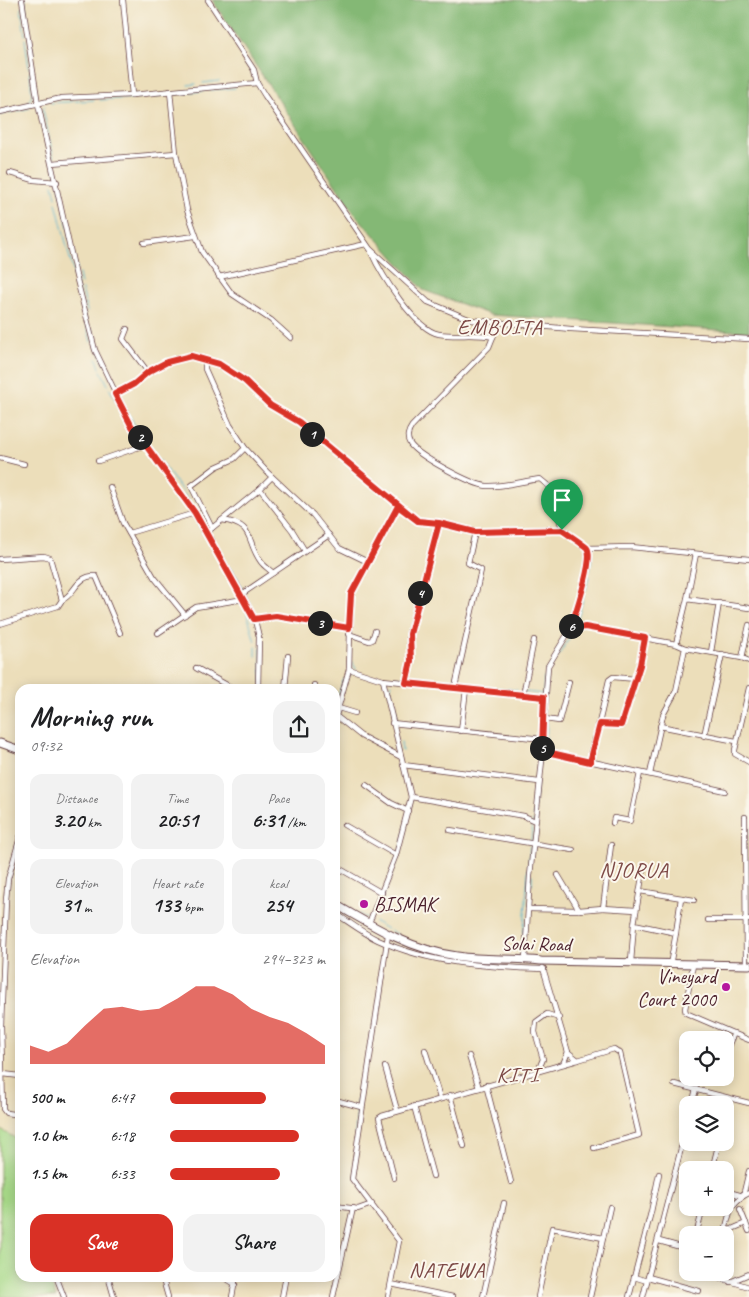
<!DOCTYPE html>
<meta charset="utf-8">
<style>
:root{--surface:#fff;--page:#f2f2f2;--text:#202124;--muted:#757577;--accent:#d93025}
body{margin:0;font-family:Caveat,sans-serif;background:var(--page);color:var(--text);height:100vh;display:flex;flex-direction:column;font-size:19px;white-space:nowrap}
*{box-sizing:border-box;margin:0}
p{font-size:16px;color:var(--muted)}
.icon{flex:none;width:28px;height:28px;fill:none;stroke:currentColor;stroke-width:2;stroke-linecap:round;stroke-linejoin:round}
.map{position:relative;flex:1;overflow:hidden}
.side{position:absolute;left:15px;top:684px;width:325px;height:598px;display:flex;flex-direction:column;background:var(--surface);border-radius:15px;box-shadow:0 2px 12px #0003}
.side>*{flex:none}
.buttons{position:absolute;left:679px;top:1031px;display:grid;gap:10px}
.buttons a{display:grid;place-items:center;width:55px;height:55px;border-radius:10px;background:var(--surface);box-shadow:0 2px 12px #0003;font-size:25px}
.pin{position:absolute;display:grid;place-items:center;width:42px;height:42px;color:#fff;margin:-51px -21px;border-radius:50% 50% 50% 0;rotate:-45deg;box-shadow:0 0 5px #0007}
.pin .icon{rotate:45deg}
.km{position:absolute;width:25px;height:25px;margin:-12px;border-radius:50%;background:#222;color:#fff;font-size:14px;line-height:25px;text-align:center}
.round{display:grid;place-items:center;flex:none;width:52px;height:52px;border-radius:15px;background:var(--page)}
.summary{display:flex;align-items:center;justify-content:space-between;height:85px;padding:0 15px}
h1{font-size:28px;font-weight:600;line-height:38px}
.stats{display:grid;grid-template-columns:repeat(3,1fr);gap:8px;height:85px;padding:5px 15px}
.stats div{display:grid;align-content:center;border-radius:12px;background:var(--page);text-align:center}
.stats b{font-size:21px;font-weight:600}
.stats small{font-size:14px;font-weight:400}
.stats p{font-size:14px}
.chart{height:140px;padding:10px 15px}
.chart p{display:flex;justify-content:space-between}
.chart svg{width:100%;height:90px;margin-top:5px;fill:var(--accent);opacity:.7}
.primary-button{display:flex;gap:10px;margin-top:auto;padding:10px 15px}
.primary-button a{flex:1;height:58px;border-radius:15px;background:var(--accent);color:#fff;font-size:20px;font-weight:600;line-height:58px;text-align:center}
.primary-button a+a{background:var(--page);color:var(--text)}
ul{padding:0 15px;list-style:none;font-size:16px}
li{display:grid;grid-template-columns:80px 60px 1fr;align-items:center;height:38px}
li i{height:12px;border-radius:6px;background:var(--accent)}
.map>svg:first-child{display:block}
</style>
<div class="map">
<svg width="749" height="1297" viewBox="0 0 749 1297">
<rect width="100%" height="100%" fill="#fbf7ec"/>
<filter id="ink" filterUnits="userSpaceOnUse"><feTurbulence type="fractalNoise" baseFrequency=".02" numOctaves="2"/><feDisplacementMap in="SourceGraphic" scale="10" xChannelSelector="R" yChannelSelector="G"/><feConvolveMatrix kernelMatrix="1 2 1 2 8 2 1 2 1" color-interpolation-filters="sRGB"/></filter>
<filter id="wash" filterUnits="userSpaceOnUse"><feTurbulence type="fractalNoise" baseFrequency=".0096" numOctaves="4" result="noise"/><feDisplacementMap in="SourceGraphic" scale="20" xChannelSelector="R" yChannelSelector="G"/><feGaussianBlur stdDeviation="1.12" result="paint"/><feColorMatrix in="noise" values="0 0 0 0 0 0 0 0 0 0 0 0 0 0 0 0 0 1.4 0 .05"/><feComposite in="paint" operator="in"/></filter>
<g filter="url(#wash)">
<rect width="100%" height="100%" fill="#ecdeba"/>
<!-- green -->
<polygon fill="#a6d887" stroke="#787c59" points="0,1129 20,1141 20,1276 48,1276 56,1297 0,1297"/>
<!-- forest -->
<polygon fill="#84b874" stroke="#676c50" points="212,0 749,0 749,332 491,315 423,290 354,213"/>
<g fill="none" stroke-linecap="round" stroke-linejoin="round">
<!-- stream -->
<g stroke="#50b2cf" stroke-width="1">
<polyline points="25,0 27,20"/>
<polyline points="21,8 25,35"/>
<polyline points="28,23 30,34"/>
<polyline points="30,37 33,54"/>
<polyline points="25,39 29,68"/>
<polyline points="203,83 219,81"/>
<polyline points="188,85 196,84"/>
<polyline points="209,90 235,88"/>
<polyline points="174,94 204,91"/>
<polyline points="136,98 165,95"/>
<polyline points="100,100 133,98"/>
<polyline points="51,103 94,100"/>
<polyline points="27,104 32,96 30,72"/>
<polyline points="45,106 43,110 54,160"/>
<polyline points="18,111 30,108"/>
<polyline points="0,115 15,111"/>
<polyline points="55,165 64,206"/>
<polyline points="53,185 56,197"/>
<polyline points="56,203 91,342"/>
<polyline points="65,210 68,228"/>
<polyline points="69,232 72,246"/>
<polyline points="73,250 77,269"/>
<polyline points="79,274 81,284"/>
<polyline points="82,289 87,311"/>
<polyline points="92,330 104,364"/>
<polyline points="97,359 100,368"/>
<polyline points="101,371 108,385"/>
<polyline points="109,388 130,427"/>
<path d="M125,408C148,451 183,486 207,529"/>
<polyline points="193,516 241,597"/>
<polyline points="210,535 213,540"/>
<polyline points="228,566 238,578 242,590"/>
<polyline points="590,571 592,554"/>
<polyline points="584,572 587,554"/>
<polyline points="586,590 589,576"/>
<polyline points="247,600 251,606"/>
<polyline points="244,602 255,642"/>
<polyline points="576,625 584,595"/>
<polyline points="256,647 256,656"/>
<polyline points="261,648 262,684"/>
<polyline points="353,662 353,664"/>
<polyline points="354,665 356,669"/>
<polyline points="550,669 573,632"/>
<polyline points="349,676 353,673"/>
<polyline points="393,677 405,678"/>
<polyline points="410,679 420,680"/>
<polyline points="422,681 429,682"/>
<polyline points="432,682 441,683"/>
<polyline points="392,684 390,687 398,720"/>
<polyline points="444,684 453,684"/>
<polyline points="458,684 494,688"/>
<polyline points="498,688 517,690"/>
<polyline points="525,692 543,694 544,678"/>
<polyline points="542,700 543,712"/>
<polyline points="335,704 344,679"/>
<polyline points="401,742 402,751"/>
<polyline points="546,749 547,722"/>
<polyline points="539,766 540,750"/>
<polyline points="533,816 537,783"/>
<polyline points="531,842 533,821"/>
<polyline points="532,885 532,875"/>
<polyline points="382,899 401,850 409,812"/>
<polyline points="379,906 379,905"/>
<polyline points="359,914 367,918"/>
<polyline points="375,922 387,929"/>
<polyline points="391,931 397,934"/>
<polyline points="523,942 530,846"/>
<polyline points="429,946 435,948"/>
<polyline points="439,949 463,952"/>
<polyline points="465,953 473,954"/>
<polyline points="475,954 481,955"/>
<polyline points="520,956 522,955 523,946"/>
<polyline points="356,1103 358,1097"/>
<polyline points="0,1106 1,1110"/>
<polyline points="355,1135 357,1110"/>
</g>
</g>
</g>
<g filter="url(#ink)">
<g fill="none" stroke-linecap="round" stroke-linejoin="round">
<defs>
<g id="minor">
<polyline points="22,0 38,104 76,276 95,350 131,425 195,513 242,594 255,620 259,637 258,689"/>
<polyline points="123,0 132,95"/>
<polyline points="208,0 254,70 257,83 265,96 370,249 428,302 471,320 571,329 749,339"/>
<polyline points="170,91 176,153 187,210 202,252 232,294 271,320 291,338"/>
<polyline points="0,112 62,98 132,95 257,83"/>
<polyline points="52,163 176,153"/>
<polyline points="10,173 34,180 57,182"/>
<polyline points="144,243 195,236"/>
<path d="M371,252C381,274 415,330 439,334C457,337 475,333 493,337L500,323"/>
<polyline points="219,277 366,244"/>
<polyline points="127,329 123,339 148,372"/>
<path d="M493,337L489,347L412,426C408,432 406,437 410,444C418,456 472,485 487,486C504,487 523,481 540,479L551,488L562,529L587,548L589,554L587,574L570,630L548,666L542,748L543,751L530,876L525,959"/>
<polyline points="205,361 205,369 230,425 245,448 268,473 313,515 339,548 368,562 351,594 349,669 383,680 544,697"/>
<polyline points="115,394 134,384 148,372 167,362 191,356 219,364 245,381 270,405 299,422 418,521 439,523 475,532 562,529"/>
<polyline points="0,458 24,464"/>
<polyline points="98,461 142,446 145,443"/>
<polyline points="110,487 123,523 154,577 185,615"/>
<polyline points="260,489 292,530 305,551"/>
<path d="M222,520C256,525 245,540 261,562C264,566 270,570 273,573"/>
<polyline points="212,528 191,486 216,467 234,459 245,448"/>
<polyline points="129,533 195,513"/>
<polyline points="206,533 260,489 272,477"/>
<polyline points="587,548 631,547 749,559"/>
<polyline points="0,559 44,556 50,558 62,600 58,606 0,624"/>
<polyline points="368,562 398,506"/>
<polyline points="242,594 329,535"/>
<polyline points="687,599 696,554"/>
<path d="M62,600C75,595 76,575 96,576L120,633"/>
<polyline points="254,619 275,616 349,628"/>
<polyline points="749,625 742,658 749,661"/>
<polyline points="570,630 585,627 676,644 685,648 676,691 663,715 650,774"/>
<polyline points="158,633 196,607 244,599"/>
<polyline points="349,634 369,641 372,640 375,631"/>
<polyline points="676,644 687,599 749,608"/>
<polyline points="685,648 742,658"/>
<polyline points="711,652 719,603"/>
<polyline points="196,668 234,689"/>
<polyline points="349,669 336,716 361,736 401,757"/>
<polyline points="406,683 411,661 409,634 439,523"/>
<polyline points="314,685 314,689"/>
<polyline points="259,687 284,689"/>
<polyline points="455,687 481,570 468,563 475,532"/>
<polyline points="749,688 735,750 735,754 749,762"/>
<polyline points="285,689 288,656"/>
<polyline points="523,695 534,640"/>
<polyline points="335,707 355,713"/>
<polyline points="545,719 559,721 569,682"/>
<polyline points="392,723 543,739"/>
<polyline points="600,724 621,725 636,679"/>
<polyline points="660,726 736,741"/>
<polyline points="461,731 466,689"/>
<polyline points="704,736 722,654"/>
<polyline points="543,751 725,791"/>
<polyline points="590,762 609,680 613,677 636,679 645,638"/>
<polyline points="403,765 539,782"/>
<polyline points="335,770 335,773"/>
<polyline points="366,785 391,803 408,811"/>
<polyline points="411,797 524,816 535,821"/>
<polyline points="745,817 746,965"/>
<polyline points="613,823 614,818 630,821 640,773"/>
<polyline points="344,825 396,855"/>
<polyline points="450,830 573,850"/>
<polyline points="20,837 8,879 6,900 1,1026 3,1109 6,1113 20,1115"/>
<polyline points="611,845 603,908 636,910"/>
<polyline points="335,866 382,893"/>
<polyline points="558,875 579,910 603,908"/>
<polyline points="640,891 694,900"/>
<polyline points="528,909 579,910"/>
<path d="M335,913C349,922 363,933 378,940C430,964 487,967 544,969"/>
<polyline points="708,920 748,920"/>
<polyline points="369,923 396,855 411,797 383,680"/>
<polyline points="634,924 676,933 670,965"/>
<polyline points="676,933 681,898"/>
<polyline points="388,935 352,1179 399,1241 388,1297"/>
<polyline points="631,962 634,924 643,871"/>
<polyline points="693,965 685,1009 686,1013 749,1040"/>
<polyline points="543,968 568,1052 563,1064"/>
<polyline points="425,1050 440,1098"/>
<polyline points="568,1052 578,1060 614,1049 620,1053 639,1135 594,1148"/>
<polyline points="725,1053 734,1033"/>
<polyline points="469,1056 479,1088"/>
<polyline points="385,1067 397,1110"/>
<polyline points="538,1071 543,1059 535,1032 536,1022 547,1014 559,1018"/>
<polyline points="3,1074 20,1076"/>
<polyline points="674,1084 749,1103"/>
<polyline points="486,1085 511,1182"/>
<polyline points="450,1095 464,1146"/>
<polyline points="335,1100 361,1107"/>
<polyline points="692,1105 696,1089"/>
<polyline points="414,1106 433,1176"/>
<polyline points="725,1117 729,1099"/>
<polyline points="712,1170 719,1142"/>
<polyline points="394,1178 379,1118 382,1116 578,1060"/>
<polyline points="725,1191 743,1196 749,1171"/>
<polyline points="335,1206 358,1209 372,1204"/>
<polyline points="740,1209 749,1231"/>
<polyline points="725,1232 746,1223"/>
<polyline points="696,1235 703,1208"/>
<path d="M724,1235C730,1214 728,1203 749,1193"/>
<polyline points="659,1241 688,1249"/>
<polyline points="716,1272 717,1277 749,1287"/>
<polyline points="56,1276 64,1297"/>
<polyline points="108,1276 114,1297"/>
<polyline points="162,1276 168,1297"/>
<polyline points="222,1276 235,1284"/>
<polyline points="634,1277 647,1281"/>
<polyline points="648,1277 699,1291"/>
<polyline points="730,1282 749,1274"/>
<polyline points="391,1284 453,1297"/>
<polyline points="232,1297 236,1276"/>
<polyline points="282,1297 286,1276"/>
<polyline points="333,1297 353,1208"/>
<polyline points="483,1297 504,1203"/>
<polyline points="538,1297 552,1228 603,1238"/>
<polyline points="590,1297 610,1207"/>
<polyline points="629,1297 651,1212 659,1174"/>
<polyline points="643,1297 688,1121"/>
</g>
<g id="highway">
<polyline points="0,743 20,750"/>
<path d="M335,904C374,927 412,950 457,956C485,961 513,957 541,961L749,965"/>
</g>
</defs>
<!-- minor casing -->
<use href="#minor" stroke="#623c40" stroke-width="6"/>
<!-- highway casing -->
<use href="#highway" stroke="#623c40" stroke-width="9"/>
<!-- minor -->
<use href="#minor" stroke="#fff" stroke-width="4.5"/>
<!-- highway -->
<use href="#highway" stroke="#fff" stroke-width="7"/>
</g>
</g>
<g fill="none" stroke-linecap="round" stroke-linejoin="round" filter="url(#ink)">
<defs>
<path id="route" d="M562,530L475,532L439,523L418,521L299,422L270,405L245,381L219,364L191,356L167,362L148,372L134,384L115,394L131,425L195,513L254,619L276,616L349,628L351,594L398,506L418,521L439,523L410,634L411,661L406,683L544,697L542,748L543,751L590,762L600,724L621,725L640,665L645,638L585,627L570,630C574,617 595,558 587,548C586,546 566,533 562,530"/>
</defs>
<!-- route casing -->
<use href="#route" stroke="#fff" stroke-width="10"/>
<!-- route -->
<use href="#route" stroke="#d93025" stroke-width="6"/>
</g>
<!-- markers -->
<g fill="#b5179e" stroke="#fbf7ec" stroke-width="2">
<circle cx="364" cy="904" r="5"/>
<circle cx="726" cy="987" r="5"/>
</g>
<g text-anchor="middle" dominant-baseline="central" stroke-width="4" stroke-linejoin="round" paint-order="stroke">
<!-- poi labels -->
<g font-size="20" fill="#4a1f2b" stroke="#fbf7ec" text-anchor="start">
<text x="374" y="904">BISMAK</text>
<text x="716" y="976" text-anchor="end">Vineyard<tspan x="716" dy="23">Court 2000</tspan></text>
</g>
<!-- street labels -->
<g font-size="20" fill="#4a1f2b" stroke="#fbf7ec">
<text transform="translate(536 944) rotate(1)">Solai Road</text>
</g>
<!-- quarter labels -->
<g font-size="22" letter-spacing="1" fill="#7d4946" stroke="#fbf7ec">
<text x="500" y="327">EMBOITA</text>
<text x="634" y="870">NJORUA</text>
<text x="518" y="1075">KITI</text>
<text x="447" y="1270">NATEWA</text>
</g>
</g>
</svg>
<div class="buttons">
<a><svg class="icon" aria-label="locate" viewBox="0 0 24 24"><circle cx="12" cy="12" r="6"/><path d="M12 2v4M12 18v4M2 12h4M18 12h4"/></svg></a>
<a><svg class="icon" aria-label="layers" viewBox="0 0 24 24"><path d="M12 4l9 5-9 5-9-5zM3 14l9 5 9-5"/></svg></a>
<a>+</a>
<a>−</a>
</div>
<div class="pin" style="left:562px;top:530px;background:#1e9e55"><svg class="icon" aria-label="arrive" viewBox="0 0 24 24"><path d="M6 21V4h12l-3 4 3 4H6"/></svg></div>
<b class="km" style="left:312px;top:434px">1</b>
<b class="km" style="left:140px;top:437px">2</b>
<b class="km" style="left:320px;top:623px">3</b>
<b class="km" style="left:420px;top:593px">4</b>
<b class="km" style="left:542px;top:748px">5</b>
<b class="km" style="left:571px;top:626px">6</b>
<section class="side">
<div class="summary"><div><h1>Morning run</h1><p>09:32</p></div><a class="round"><svg class="icon" aria-label="share" viewBox="0 0 24 24"><path d="M12 15V3M7 8l5-5 5 5M5 13v7h14v-7"/></svg></a></div>
<div class="stats">
<div><p>Distance</p><b>3.20<small> km</small></b></div>
<div><p>Time</p><b>20:51</b></div>
<div><p>Pace</p><b>6:31<small> /km</small></b></div>
</div>
<div class="stats">
<div><p>Elevation</p><b>31<small> m</small></b></div>
<div><p>Heart rate</p><b>133<small> bpm</small></b></div>
<div><p>kcal</p><b>254</b></div>
</div>
<div class="chart"><p><span>Elevation</span>294–323 m</p>
<svg viewBox="0 0 160 44" preserveAspectRatio="none"><path d="M0 44V35L10 38L20 34L30 25L40 17L50 16L60 18L70 17L80 12L90 6L100 6L110 10L120 17L130 21L140 24L150 29L160 35V44z"/></svg>
</div>
<ul>
<li><b>500 m</b>6:47<i style="width:62%"></i></li>
<li><b>1.0 km</b>6:18<i style="width:83%"></i></li>
<li><b>1.5 km</b>6:33<i style="width:71%"></i></li>
</ul>
<div class="primary-button"><a>Save</a><a>Share</a></div>
</section>
</div>
